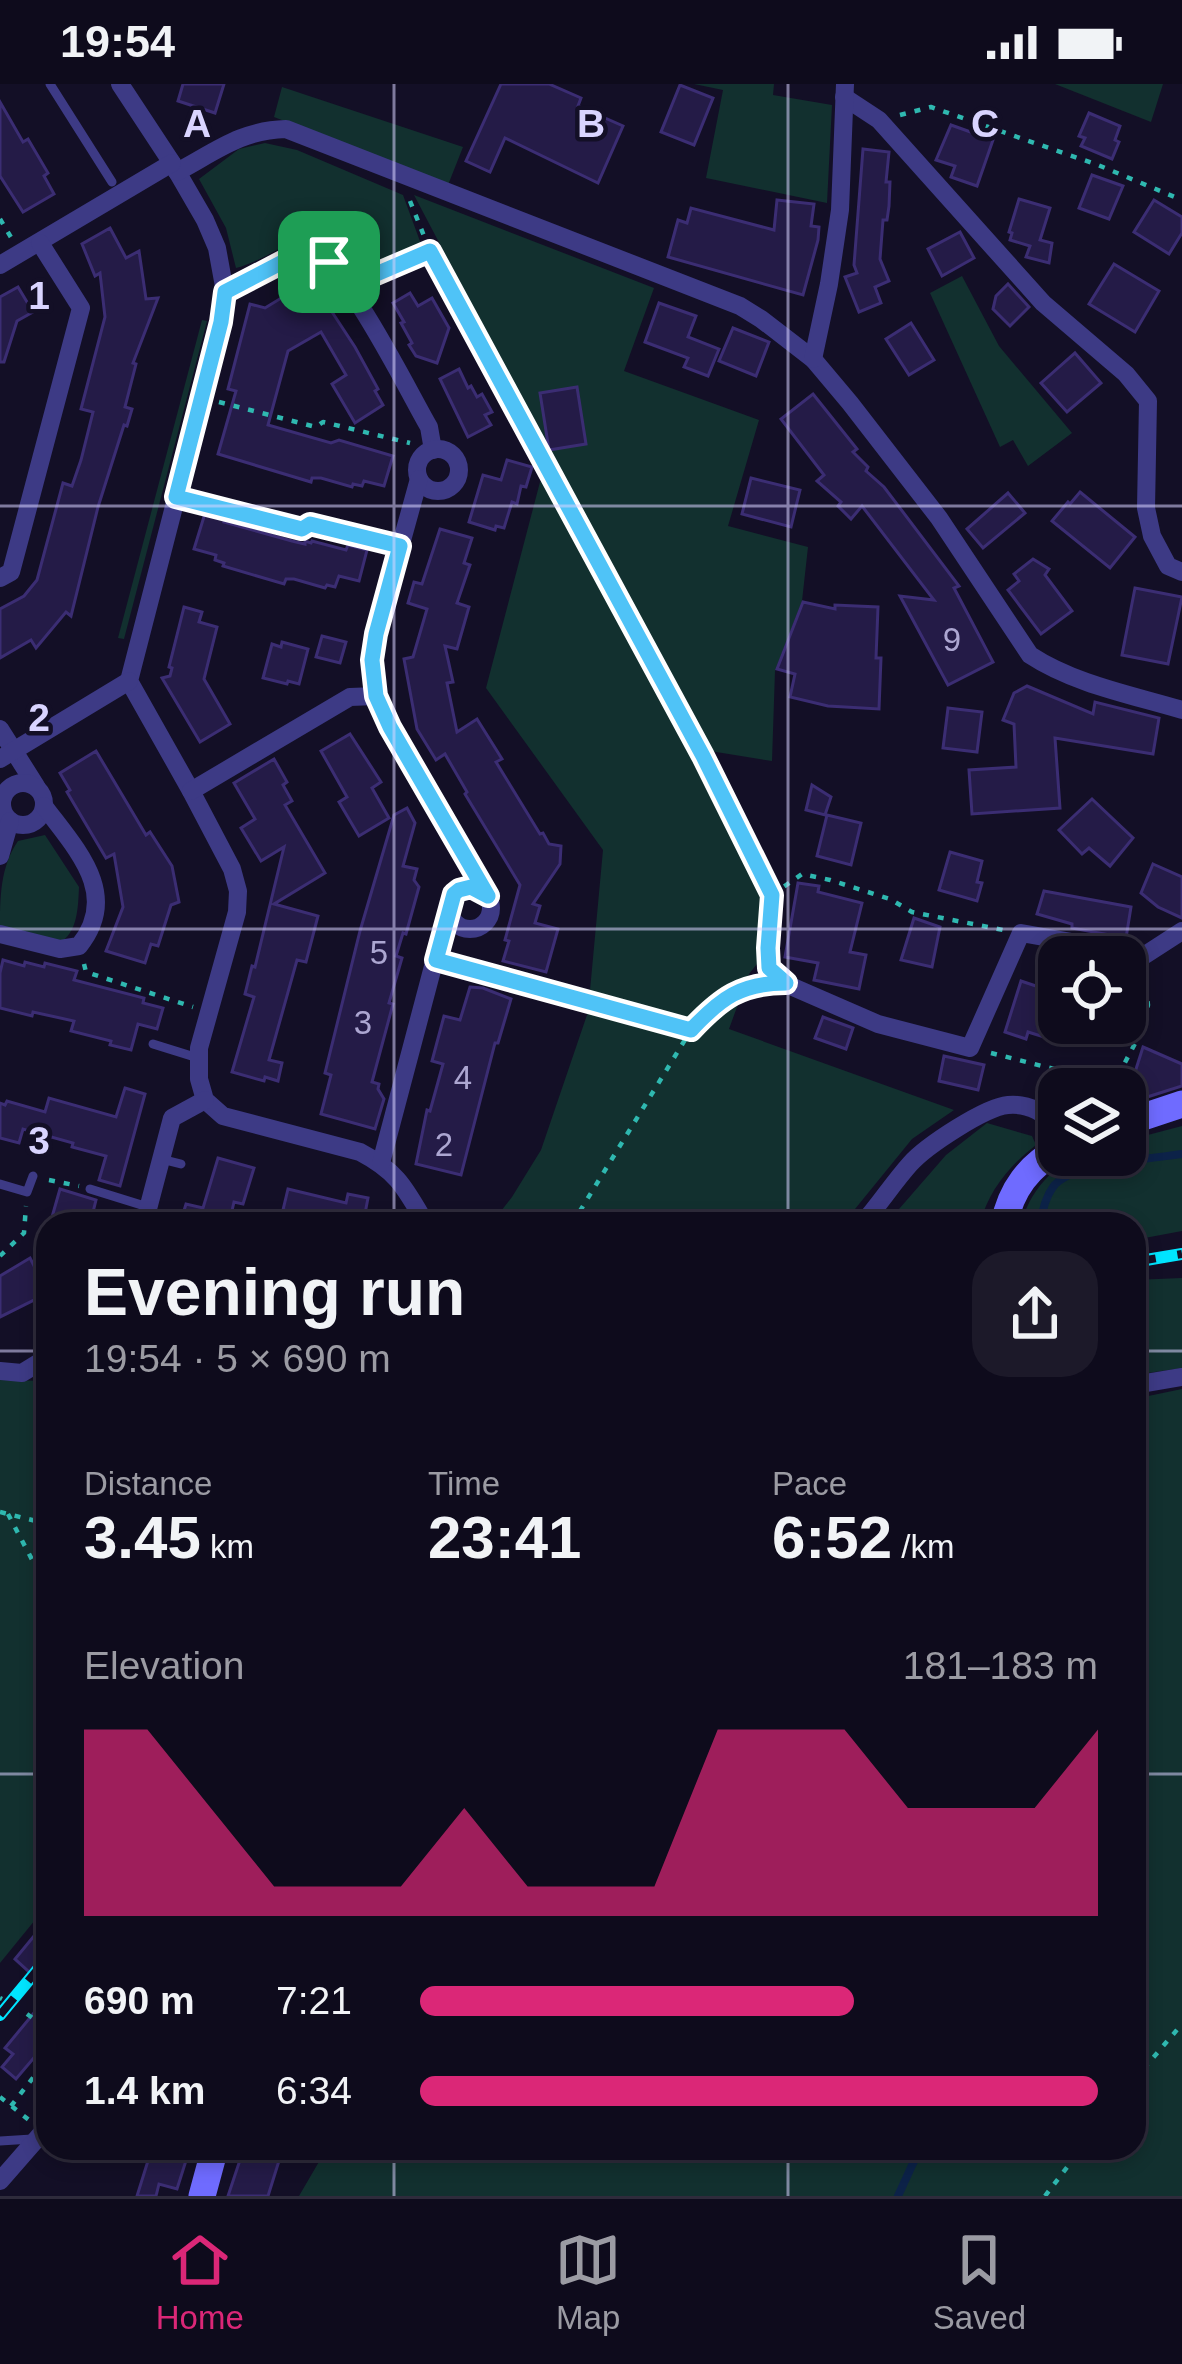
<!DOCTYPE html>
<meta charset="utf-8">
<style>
:root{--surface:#0e0b1c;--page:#1c1929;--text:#f1f3f6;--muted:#9b9ba3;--line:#2e2b3b;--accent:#db2777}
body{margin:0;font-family:Helvetica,sans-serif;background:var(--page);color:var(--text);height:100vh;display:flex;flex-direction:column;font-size:45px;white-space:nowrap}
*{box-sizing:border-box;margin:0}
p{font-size:39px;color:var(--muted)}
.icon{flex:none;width:66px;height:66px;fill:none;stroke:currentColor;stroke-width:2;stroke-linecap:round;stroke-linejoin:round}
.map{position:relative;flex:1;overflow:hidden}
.panel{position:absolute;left:36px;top:1128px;width:1110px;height:948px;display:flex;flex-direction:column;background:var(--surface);border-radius:36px;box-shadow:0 6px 18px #0003,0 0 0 3px var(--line)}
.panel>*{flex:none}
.buttons{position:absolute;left:1038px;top:852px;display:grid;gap:24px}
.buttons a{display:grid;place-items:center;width:108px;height:108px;border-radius:24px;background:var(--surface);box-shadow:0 6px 18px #0003,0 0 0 3px var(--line);font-size:60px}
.pin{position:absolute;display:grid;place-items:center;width:102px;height:102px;color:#fff;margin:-51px;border-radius:24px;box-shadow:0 6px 18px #0006}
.round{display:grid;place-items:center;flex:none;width:126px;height:126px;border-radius:36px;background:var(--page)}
.overview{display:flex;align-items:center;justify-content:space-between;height:204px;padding:0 48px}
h1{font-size:66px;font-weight:800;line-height:90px}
.figures{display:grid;grid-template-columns:repeat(3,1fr);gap:18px;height:204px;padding:12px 48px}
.figures div{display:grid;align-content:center}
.figures b{font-size:60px;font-weight:800}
.figures small{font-size:33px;font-weight:400}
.figures p{font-size:33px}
.chart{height:336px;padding:24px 48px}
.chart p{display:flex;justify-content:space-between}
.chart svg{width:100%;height:216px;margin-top:12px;fill:var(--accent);opacity:.7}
ul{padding:0 48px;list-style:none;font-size:39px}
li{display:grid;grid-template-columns:192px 144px 1fr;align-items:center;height:90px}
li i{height:30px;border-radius:15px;background:var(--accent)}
.status{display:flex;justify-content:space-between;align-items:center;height:84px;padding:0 60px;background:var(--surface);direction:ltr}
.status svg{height:33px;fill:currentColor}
.tabs{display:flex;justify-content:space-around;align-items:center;height:168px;border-top:3px solid var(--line);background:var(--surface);font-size:33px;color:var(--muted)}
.tabs a{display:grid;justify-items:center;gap:6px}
.tabs .selected{color:var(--accent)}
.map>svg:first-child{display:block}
</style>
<div class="status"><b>19:54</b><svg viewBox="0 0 49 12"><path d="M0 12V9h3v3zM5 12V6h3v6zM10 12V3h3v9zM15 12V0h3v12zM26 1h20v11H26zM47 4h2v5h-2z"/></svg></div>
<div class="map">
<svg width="1182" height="2112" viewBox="0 0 1182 2112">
<rect width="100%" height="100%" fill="#130f26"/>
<!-- green -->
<g fill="#12302f">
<polygon points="694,0 774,0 773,11 832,21 827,119 706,94 723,6"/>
<polygon points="1055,0 1163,0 1151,38"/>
<polygon points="282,3 463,63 448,101 274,33"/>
<path d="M265,59L297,66L403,111L421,160L349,193C301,126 295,167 236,184L226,144L199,95L239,65Z"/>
<polygon points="414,111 654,204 624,287 759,336 728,442 808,463 802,517 775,587 772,677 704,666 554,390 559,386"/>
<polygon points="962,192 999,262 1072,349 1028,382 1013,356 1000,363 930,209"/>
<polygon points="202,236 207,237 124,555 118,554"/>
<polygon points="547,394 747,768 755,787 761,813 763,867 761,875 749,890 729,945 954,1026 912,1055 855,1125 838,1140 491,1140 512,1113 541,1066 588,928 603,766 486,604 540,398"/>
<path d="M45,751L79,803C78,824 78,849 58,860L0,845C0,814 0,783 18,757Z"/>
<path d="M987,1039L1032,1052L1036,1061C1010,1081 988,1107 980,1140H886L946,1071Z"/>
<path d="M1182,1042V1147L1134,1156V1140H1021C1028,1111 1054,1077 1085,1071C1098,1069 1112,1071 1125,1071V1057Z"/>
<polygon points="1182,1194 1182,1284 1134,1291 1134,1196"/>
<polygon points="0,1296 48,1297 48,1820 0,1879"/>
<polygon points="1182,1305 1182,2112 299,2112 327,2064 1134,2064 1134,1315"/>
</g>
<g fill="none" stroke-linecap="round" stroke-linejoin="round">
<!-- stream -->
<g stroke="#0c2248" stroke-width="8">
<path d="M1040,1140C1042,1128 1045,1114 1053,1103C1069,1079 1152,1075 1182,1070"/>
<polyline points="898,2112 920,2064"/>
</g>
</g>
<!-- building -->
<g fill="#241b47" stroke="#3b2d73" stroke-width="3">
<polygon points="183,0 224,0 215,29 178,17"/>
<polygon points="501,0 549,0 581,14 578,22 623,42 598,99 505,54 490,88 466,77"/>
<polygon points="680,1 713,14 694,61 661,48"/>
<polygon points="0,18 23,58 28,55 48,89 44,92 54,110 23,128 0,92"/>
<polygon points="1089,29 1120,42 1115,56 1119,58 1112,75 1081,62 1085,54 1079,52"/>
<polygon points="951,41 993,56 977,102 951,93 955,82 936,76"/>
<polygon points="863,65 889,68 886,98 890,98 889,122 887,136 883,136 880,175 889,197 875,203 881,219 859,228 845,193 857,189 854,181"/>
<polygon points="1092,91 1123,102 1109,135 1079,124"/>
<polygon points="1019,115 1050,124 1040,156 1052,159 1049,179 1026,173 1030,162 1010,156 1012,149 1009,148"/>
<polygon points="777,116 814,120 811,142 819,143 818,156 803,211 668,173 678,136 687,139 691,124 774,146"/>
<polygon points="1154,116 1182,133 1182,149 1169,170 1134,148"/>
<polygon points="110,144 126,174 139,167 146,215 158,214 133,279 136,280 125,323 132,325 127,342 124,341 98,423 71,532 66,528 36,564 31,556 0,574 0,525 24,512 37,496 63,399 72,402 81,376 93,328 81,325 105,233 100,189 95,192 82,160"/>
<polygon points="960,148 974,174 942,192 928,165"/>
<polygon points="1114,180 1159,207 1135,248 1089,220"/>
<polygon points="311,196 355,263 378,305 375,307 383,321 355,339 332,300 346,291 321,248 288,267 268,341 331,359 339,356 393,372 384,402 364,397 362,402 353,400 352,403 321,394 312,394 311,398 218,370 236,307 228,305 250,220 265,224"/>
<polygon points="1008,200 1029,223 1010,242 993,225 996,212"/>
<polygon points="18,203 33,228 17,237 4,278 0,278 0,213"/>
<polygon points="410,209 418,222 432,214 449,244 437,279 416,272 409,261 412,259 401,239 404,238 393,219"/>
<polygon points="659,219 696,232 688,253 719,265 708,292 684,283 688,274 645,258"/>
<polygon points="911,239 934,276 909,291 886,255"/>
<polygon points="733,244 769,258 756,292 719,277"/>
<polygon points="1075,269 1101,299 1067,328 1041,299"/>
<polygon points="459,285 468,304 471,302 477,313 482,310 492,328 485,331 491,341 468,353 440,295"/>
<polygon points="577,303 586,360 549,366 540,309"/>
<polygon points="813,310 857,365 853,368 868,383 866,387 884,403 959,502 954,504 993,578 948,601 900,512 934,516 862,422 851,435 838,422 841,418 817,397 824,391 781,335"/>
<polygon points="507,376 532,383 526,403 521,402 517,420 512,418 504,444 496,442 495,446 469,438 483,391 501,396"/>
<polygon points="751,394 800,406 791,443 742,430"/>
<polygon points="1080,408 1135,453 1110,484 1052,437 1068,418 1070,420"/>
<polygon points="1008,409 1025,429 983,464 967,445"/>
<polygon points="206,426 226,432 224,438 292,457 305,460 305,457 311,459 312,457 346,466 348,461 367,466 359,497 339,492 335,503 327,501 325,504 294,495 286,495 284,500 223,482 224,479 215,476 216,471 194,465"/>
<polygon points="440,445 472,454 464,479 470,481 457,519 469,523 457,565 445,562 453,598 447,599 457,648 477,635 502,675 496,678 540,750 543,749 549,760 561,762 560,780 533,820 540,822 535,839 558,845 546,888 503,877 509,857 505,856 520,801 465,710 467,708 445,670 436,676 417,645 404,575 413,573 427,525 408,519 414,498 422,500"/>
<polygon points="1033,475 1049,485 1045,491 1072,527 1041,550 1008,506 1019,497 1014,490"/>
<polygon points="1135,504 1182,513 1168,580 1122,571"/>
<polygon points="803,518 835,525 835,521 878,523 876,574 881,574 879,625 828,622 790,613 795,590 777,585"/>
<polygon points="184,523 202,528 199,538 217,543 204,595 230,640 200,658 162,594 170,592 172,584 169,583"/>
<polygon points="322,552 346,558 340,579 316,573"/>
<polygon points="282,558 308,565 299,600 288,597 287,600 263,594 272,560 281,563"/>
<polygon points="1027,602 1093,630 1095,618 1159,634 1153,670 1055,654 1060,724 972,730 969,686 1016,683 1014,640 1003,636 1014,609"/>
<polygon points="948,624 982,628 977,668 943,664"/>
<polygon points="350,650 381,698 372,704 389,734 359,752 339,718 347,713 321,667"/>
<polygon points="96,667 146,751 150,748 172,782 179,818 171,821 158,862 151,860 145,879 106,867 123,823 114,770 106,774 67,708 70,706 60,689"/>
<polygon points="274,675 287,698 283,701 292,717 285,721 325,789 274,820 318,832 306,878 297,876 269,976 282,979 278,997 265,993 264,997 232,988 254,913 245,910 252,882 255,883 284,763 261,777 241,744 255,735 234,699"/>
<polygon points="812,701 831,713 825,731 806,726"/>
<polygon points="1092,715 1133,754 1110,782 1089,764 1082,770 1059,746"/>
<polygon points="407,724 415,739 403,782 417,785 414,796 419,803 406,850 403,849 396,872 402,874 389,919 393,920 372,998 379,1000 378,1005 384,1015 375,1045 321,1030 331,991 325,989 360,847 394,731"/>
<polygon points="827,731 861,739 851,781 817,772"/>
<polygon points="950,768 982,777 977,798 982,799 977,817 939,806"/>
<polygon points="1153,780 1182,793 1182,834 1158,823 1141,809"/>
<polygon points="798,799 819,802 818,808 862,819 850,868 866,871 859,905 814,896 818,879 785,873"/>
<polygon points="1044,807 1131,823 1126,854 1072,844 1072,840 1037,830"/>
<polygon points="914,834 940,843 932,883 901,876"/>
<polygon points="3,876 24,882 25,878 44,883 45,879 77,887 74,896 144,914 143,919 163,924 157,945 138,940 131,966 110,961 111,957 71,947 74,937 33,928 32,932 0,924 0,889"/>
<polygon points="1021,897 1054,908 1047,931 1054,933 1047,954 1028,948 1026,955 1005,948"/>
<polygon points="470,903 483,904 511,915 498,959 495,959 461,1091 416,1080 427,1026 430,1027 443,980 432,977 444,932 460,936"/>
<polygon points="823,933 853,944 846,965 815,954"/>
<polygon points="1143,963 1182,980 1182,1002 1144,1014 1130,1004"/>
<polygon points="944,972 984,981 978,1006 939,997"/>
<polygon points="125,1004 145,1010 120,1102 99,1096 106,1072 72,1063 73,1059 23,1045 19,1059 0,1054 0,1019 5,1021 7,1017 45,1028 49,1014 116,1033"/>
<polygon points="218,1074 254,1084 243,1120 234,1118 231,1131 241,1133 240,1140 180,1140 186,1120 203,1124"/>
<polygon points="60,1105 96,1116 90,1140 50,1140"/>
<polygon points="288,1105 346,1119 348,1110 368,1114 363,1140 288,1140 291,1127 283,1126"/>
<polygon points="30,1174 48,1209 0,1233 0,1192"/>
<polygon points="48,1835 48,1905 15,1875"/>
<polygon points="48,1912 48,1978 38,1969 16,1995 2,1983 13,1970 5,1964"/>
<polygon points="152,2064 190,2064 177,2105 159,2100 156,2112 137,2112"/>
<polygon points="244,2064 283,2064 268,2112 228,2112"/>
</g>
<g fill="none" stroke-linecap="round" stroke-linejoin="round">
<!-- path -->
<g stroke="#2fb8b0" stroke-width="4.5" stroke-dasharray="6 9" stroke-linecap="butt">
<polyline points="900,31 931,23 1098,81 1182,116"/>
<polyline points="410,117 430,167 703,672 772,811 768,864 771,886"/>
<polyline points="0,135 12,155"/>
<polyline points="365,195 430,167"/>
<polyline points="219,318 316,343 323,338 410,359"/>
<polyline points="193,418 302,445 310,440 379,456"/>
<polyline points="772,811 802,790 830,796 890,815 912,828 1003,846"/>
<polyline points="84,880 86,888 193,923"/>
<polyline points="558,909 691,946"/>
<polyline points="991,969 1113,1000"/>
<polyline points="1111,1005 1141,948 1148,921 1144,889"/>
<polyline points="49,1096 79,1102"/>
<path d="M572,1140L691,946C714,922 735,903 768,899"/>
<polyline points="0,1172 24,1149 26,1122"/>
<polyline points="0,1428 48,1440"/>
<polyline points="8,1430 48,1506"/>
<polyline points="41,1849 48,1841"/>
<polyline points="0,1914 2,1915"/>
<polyline points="27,1930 38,1938 48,1935"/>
<polyline points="1134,1996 1182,1940"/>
<polyline points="0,2013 29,2036"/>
<polyline points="11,2022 39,1986"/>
<polyline points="1045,2112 1082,2064"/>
</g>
<!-- lane -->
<g stroke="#3d3a85" stroke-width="9">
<polyline points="50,0 112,98"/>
<polyline points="153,960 198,974"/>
<polyline points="161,1075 181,1080"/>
<polyline points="0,1100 27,1108 33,1092"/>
<polyline points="90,1105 148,1123"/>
<polyline points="437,1140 439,1139"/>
<polyline points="43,2018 48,2022"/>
<polyline points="0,2057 32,2055"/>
</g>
<!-- street -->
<g stroke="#3d3a85" stroke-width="18">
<path d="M120,0L172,79L205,136L217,164L225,208L202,314L129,597L191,707L232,785L238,807L237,828L199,964V995L205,1016L223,1032L360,1068C398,1088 405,1104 426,1140"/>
<polyline points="844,13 879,36 1043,219 1126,290 1148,317 1146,424 1152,452 1168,482 1182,488"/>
<path d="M177,88C215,68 241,46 286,45L740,222L761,235L813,275L850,319L939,434L1030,571C1074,600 1132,611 1182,626"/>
<polyline points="0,181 172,79"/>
<path d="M225,208C243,199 291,166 309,168C342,171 410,311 429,343L433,366"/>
<polyline points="813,275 829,200 840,126 845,0"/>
<circle cx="438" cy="386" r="21"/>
<polyline points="419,395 376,550 372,576 376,612 390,643 488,812"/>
<polyline points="0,494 11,488 81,224 40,159"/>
<polyline points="0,645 36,702"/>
<polyline points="0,675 129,597"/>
<circle cx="23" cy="720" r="21"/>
<polyline points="191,707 350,613 376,612"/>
<polyline points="0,772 10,737"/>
<circle cx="470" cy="824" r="21"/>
<path d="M0,850L60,865L79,862C121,810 76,765 44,722"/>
<polyline points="436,876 540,903"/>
<polyline points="786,900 878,940 970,964 1021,849 1145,871 1182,847"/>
<polyline points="381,1079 449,822"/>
<polyline points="144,1140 172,1034 205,1016"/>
<path d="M862,1140C879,1121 893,1099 910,1080C926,1062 985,1023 1008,1021C1030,1019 1045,1030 1059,1044"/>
<polyline points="0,1287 22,1289 48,1273"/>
<polyline points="1134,1301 1182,1293"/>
<polyline points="0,2097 48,2042"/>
</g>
<!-- secondary -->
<g stroke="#6f6bff" stroke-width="27">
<polyline points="1125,1039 1182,1020"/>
<path d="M1004,1140C1011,1105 1029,1082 1059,1065"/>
<polyline points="202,2112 215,2064"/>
</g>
<defs>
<g id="rail">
<polyline points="1134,1178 1182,1170"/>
<polyline points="0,1931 48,1873"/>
</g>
</defs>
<!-- rail casing -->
<use href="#rail" stroke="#00e5ff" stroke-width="12"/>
<!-- rail -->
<use href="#rail" stroke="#130f26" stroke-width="8" stroke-dasharray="22" stroke-linecap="butt"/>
</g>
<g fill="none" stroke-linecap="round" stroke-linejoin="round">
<defs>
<path id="route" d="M430,167L703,672L772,811L768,864L769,884L786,899C741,899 721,914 691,946L436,876L454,810L459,806L471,803L488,812L390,643L376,612L372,576L376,550L400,462L310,440L302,445L176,413L221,238L225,208L298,170C322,165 334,185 348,202Z"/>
</defs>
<!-- route casing -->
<use href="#route" stroke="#fff" stroke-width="24"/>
<!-- route -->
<use href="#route" stroke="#4fc3f7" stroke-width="15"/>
</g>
<!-- grid -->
<path fill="none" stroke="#d9d4ff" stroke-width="3" stroke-opacity="0.55" d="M394,0V1140M788,0V1140M0,422H1182M0,845H1182M0,1267H48M1134,1267H1182M0,1690H48M1134,1690H1182M394,2064V2112M788,2064V2112"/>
<g text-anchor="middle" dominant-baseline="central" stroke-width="9" stroke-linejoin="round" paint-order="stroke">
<!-- number labels -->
<g font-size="33" fill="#aca6d1">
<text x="952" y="555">9</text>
<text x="379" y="868">5</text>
<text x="363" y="938">3</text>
<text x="463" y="993">4</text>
<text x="444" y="1060">2</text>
</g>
</g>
<g font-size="39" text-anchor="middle" font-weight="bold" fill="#d9d4ff" stroke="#130f26" stroke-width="9" stroke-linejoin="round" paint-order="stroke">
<text x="197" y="53">A</text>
<text x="591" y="53">B</text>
<text x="985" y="53">C</text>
<text x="39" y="225">1</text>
<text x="39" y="647">2</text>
<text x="39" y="1070">3</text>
</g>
</svg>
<div class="buttons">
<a><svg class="icon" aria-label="locate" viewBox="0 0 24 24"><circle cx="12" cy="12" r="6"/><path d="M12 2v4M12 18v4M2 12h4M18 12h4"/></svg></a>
<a><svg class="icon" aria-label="layers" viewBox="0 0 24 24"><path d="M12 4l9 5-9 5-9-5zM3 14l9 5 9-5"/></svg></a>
</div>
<div class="pin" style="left:329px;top:178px;background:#1e9e55"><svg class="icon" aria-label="arrive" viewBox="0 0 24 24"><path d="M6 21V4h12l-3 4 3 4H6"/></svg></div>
<section class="panel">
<div class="overview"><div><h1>Evening run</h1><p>19:54 · 5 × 690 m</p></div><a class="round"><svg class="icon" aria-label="share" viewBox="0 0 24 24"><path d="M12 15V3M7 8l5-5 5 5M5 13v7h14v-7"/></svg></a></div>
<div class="figures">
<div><p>Distance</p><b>3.45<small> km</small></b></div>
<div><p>Time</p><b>23:41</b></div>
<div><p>Pace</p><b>6:52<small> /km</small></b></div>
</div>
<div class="chart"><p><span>Elevation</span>181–183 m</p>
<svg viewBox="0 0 160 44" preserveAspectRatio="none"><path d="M0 44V6L10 6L20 22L30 38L40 38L50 38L60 22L70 38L80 38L90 38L100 6L110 6L120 6L130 22L140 22L150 22L160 6V44z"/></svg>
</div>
<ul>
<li><b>690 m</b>7:21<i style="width:64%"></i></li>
<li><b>1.4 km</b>6:34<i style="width:100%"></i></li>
</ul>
</section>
</div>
<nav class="tabs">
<a class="selected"><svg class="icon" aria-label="home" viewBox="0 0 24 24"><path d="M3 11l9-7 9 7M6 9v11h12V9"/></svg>Home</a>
<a><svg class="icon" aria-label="map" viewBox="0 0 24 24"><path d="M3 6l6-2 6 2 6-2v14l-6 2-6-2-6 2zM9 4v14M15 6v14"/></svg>Map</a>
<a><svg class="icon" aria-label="saved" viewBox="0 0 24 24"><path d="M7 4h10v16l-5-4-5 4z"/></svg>Saved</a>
</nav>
